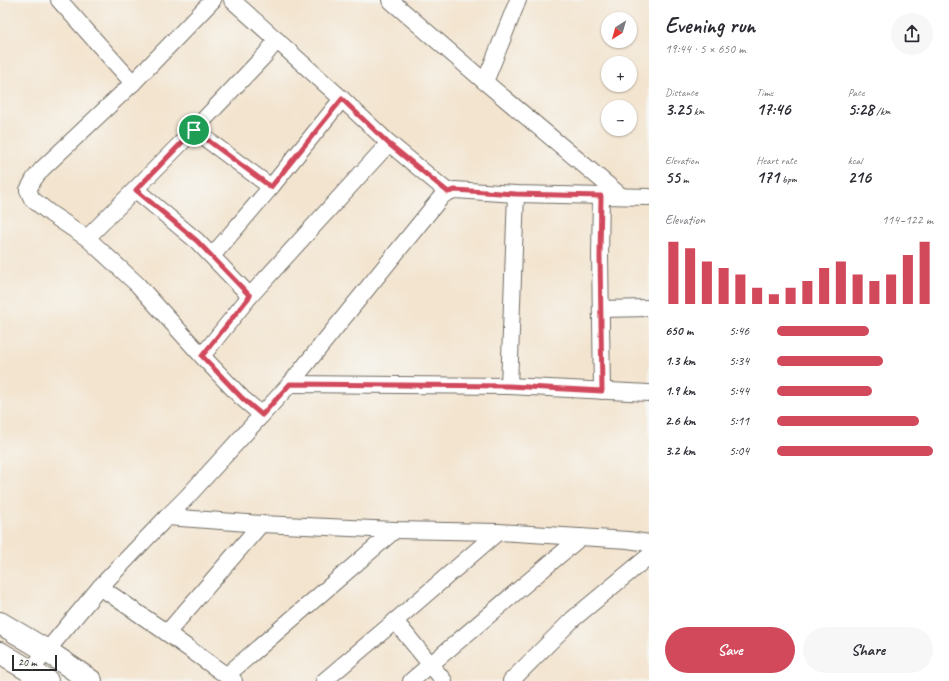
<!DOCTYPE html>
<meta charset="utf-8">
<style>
:root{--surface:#fff;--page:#f7f7f7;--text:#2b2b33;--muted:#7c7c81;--accent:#d1495b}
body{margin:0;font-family:Caveat,sans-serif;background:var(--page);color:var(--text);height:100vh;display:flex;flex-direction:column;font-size:15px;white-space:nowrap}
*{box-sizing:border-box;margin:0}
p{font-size:13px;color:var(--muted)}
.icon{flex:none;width:22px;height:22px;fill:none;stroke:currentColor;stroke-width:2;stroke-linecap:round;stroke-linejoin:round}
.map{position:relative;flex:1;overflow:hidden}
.sheet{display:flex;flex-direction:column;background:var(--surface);width:300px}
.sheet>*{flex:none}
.needle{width:26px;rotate:217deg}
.buttons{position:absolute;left:601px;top:12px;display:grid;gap:8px}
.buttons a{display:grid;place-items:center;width:36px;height:36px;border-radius:50%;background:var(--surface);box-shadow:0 1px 3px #0004;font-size:20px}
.scale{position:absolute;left:12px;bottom:10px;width:45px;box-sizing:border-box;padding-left:4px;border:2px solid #2b2b2b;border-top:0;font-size:11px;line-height:14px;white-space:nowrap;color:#2b2b2b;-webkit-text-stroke:3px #f6f6f2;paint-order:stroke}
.pin{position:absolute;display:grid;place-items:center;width:34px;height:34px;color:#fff;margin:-17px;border:2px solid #fff;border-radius:50%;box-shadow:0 1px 4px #0007}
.round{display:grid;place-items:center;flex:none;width:42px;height:42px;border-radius:21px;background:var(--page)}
.head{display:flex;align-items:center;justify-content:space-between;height:68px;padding:0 16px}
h1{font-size:22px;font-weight:700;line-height:30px}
.stats{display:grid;grid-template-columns:repeat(3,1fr);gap:6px;height:68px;padding:4px 16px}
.stats div{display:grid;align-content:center}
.stats b{font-size:17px;font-weight:700}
.stats small{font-size:11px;font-weight:400}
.stats p{font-size:11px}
.chart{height:112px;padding:8px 16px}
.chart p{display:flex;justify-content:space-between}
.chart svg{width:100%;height:72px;margin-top:4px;stroke:var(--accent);stroke-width:6}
.cta{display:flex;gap:8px;margin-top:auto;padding:8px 16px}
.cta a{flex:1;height:46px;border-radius:24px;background:var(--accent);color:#fff;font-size:16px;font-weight:700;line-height:46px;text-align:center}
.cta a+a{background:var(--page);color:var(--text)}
ul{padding:0 16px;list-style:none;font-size:13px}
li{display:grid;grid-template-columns:64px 48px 1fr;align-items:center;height:30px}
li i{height:10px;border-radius:5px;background:var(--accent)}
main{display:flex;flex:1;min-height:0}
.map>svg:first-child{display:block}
</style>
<main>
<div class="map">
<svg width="649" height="681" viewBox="0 0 649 681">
<rect width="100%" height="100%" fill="#f6f6f2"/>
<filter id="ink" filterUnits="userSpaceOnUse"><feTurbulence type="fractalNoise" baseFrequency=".025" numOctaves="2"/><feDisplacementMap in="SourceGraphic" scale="8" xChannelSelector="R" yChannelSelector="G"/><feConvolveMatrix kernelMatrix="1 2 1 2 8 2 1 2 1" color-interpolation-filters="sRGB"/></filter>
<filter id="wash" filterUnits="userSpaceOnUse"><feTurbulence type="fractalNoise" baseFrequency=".012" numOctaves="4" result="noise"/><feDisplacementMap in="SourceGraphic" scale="16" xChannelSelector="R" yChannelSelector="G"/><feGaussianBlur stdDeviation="0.9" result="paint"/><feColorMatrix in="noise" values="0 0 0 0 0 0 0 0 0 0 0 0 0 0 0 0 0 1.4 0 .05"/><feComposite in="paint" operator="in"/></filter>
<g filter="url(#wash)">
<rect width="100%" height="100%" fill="#f3e4cf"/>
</g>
<g filter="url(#ink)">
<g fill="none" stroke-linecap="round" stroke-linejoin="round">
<defs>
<g id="minor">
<polyline points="59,0 133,83"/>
<polyline points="213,0 133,83 42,169 34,179 28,190 32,199 51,214 87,238 137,284 202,356 250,296 389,143 448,192"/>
<polyline points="232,0 342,99 389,143"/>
<polyline points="390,0 485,82 621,196"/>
<polyline points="485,82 518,0"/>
<polyline points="194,130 265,55 277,40"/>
<polyline points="136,190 197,241 250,296"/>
<polyline points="601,196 600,256 602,391"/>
<polyline points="87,238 194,130 271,187 342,99"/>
<polyline points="212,256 271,187"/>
<polyline points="601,309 649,308"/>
<polyline points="202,356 242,398 262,415"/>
<polyline points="290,384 509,386 649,393"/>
<polyline points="509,386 516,194"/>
<polyline points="167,517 187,497 290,384 442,196 448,192 455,190 516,194 649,197"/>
<polyline points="100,587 167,633 234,681"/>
<polyline points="167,633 261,524"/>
<polyline points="30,671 100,587 167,517 261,524 395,530 498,532 628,540 649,543"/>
<polyline points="227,675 395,530"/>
<polyline points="324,681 395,621"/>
<polyline points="411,681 581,537"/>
<polyline points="444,681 395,621 498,532"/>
<polyline points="511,681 573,619 649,556"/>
</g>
<g id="primary">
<polyline points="0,623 47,651 91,681"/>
<polyline points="0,653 47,681"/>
</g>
</defs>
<!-- minor casing -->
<use href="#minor" stroke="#716c64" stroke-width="18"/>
<!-- primary casing -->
<use href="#primary" stroke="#716c64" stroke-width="24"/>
<!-- minor -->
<use href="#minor" stroke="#fff" stroke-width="16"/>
<!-- primary -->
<use href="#primary" stroke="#fff" stroke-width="22"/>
</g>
</g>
<g fill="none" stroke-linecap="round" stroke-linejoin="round" filter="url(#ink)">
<defs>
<polygon id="route" points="342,99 389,144 448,192 455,190 516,194 601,196 600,256 602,391 509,386 290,384 262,415 242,398 202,356 250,296 197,241 136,190 194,130 271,187"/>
</defs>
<!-- route casing -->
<use href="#route" stroke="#fff" stroke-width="8"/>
<!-- route -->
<use href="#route" stroke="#d1495b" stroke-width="5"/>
</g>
</svg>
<div class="buttons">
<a><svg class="needle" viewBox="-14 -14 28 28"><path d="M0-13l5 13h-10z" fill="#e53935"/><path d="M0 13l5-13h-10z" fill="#7c7c81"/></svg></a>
<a>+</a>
<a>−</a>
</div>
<div class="scale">20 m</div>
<div class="pin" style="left:194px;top:130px;background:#1e9e55"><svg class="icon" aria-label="arrive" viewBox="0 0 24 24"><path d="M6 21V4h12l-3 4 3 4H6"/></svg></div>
</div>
<section class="sheet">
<div class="head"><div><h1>Evening run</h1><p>19:44 · 5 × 650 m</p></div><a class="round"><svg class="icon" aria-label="share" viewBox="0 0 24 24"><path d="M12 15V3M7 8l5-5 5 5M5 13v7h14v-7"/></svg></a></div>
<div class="stats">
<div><p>Distance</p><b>3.25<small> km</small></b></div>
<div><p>Time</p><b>17:46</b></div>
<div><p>Pace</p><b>5:28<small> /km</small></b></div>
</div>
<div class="stats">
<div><p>Elevation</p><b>55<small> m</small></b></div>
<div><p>Heart rate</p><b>171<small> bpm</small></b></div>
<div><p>kcal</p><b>216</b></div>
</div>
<div class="chart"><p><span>Elevation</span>114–122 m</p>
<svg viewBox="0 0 160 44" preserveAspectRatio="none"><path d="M5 44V6M15 44V10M25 44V18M35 44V22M45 44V26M55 44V34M65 44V38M75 44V34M85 44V30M95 44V22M105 44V18M115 44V26M125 44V30M135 44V26M145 44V14M155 44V6"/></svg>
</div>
<ul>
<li><b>650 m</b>5:46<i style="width:59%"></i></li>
<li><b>1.3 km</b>5:34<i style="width:68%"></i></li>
<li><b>1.9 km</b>5:44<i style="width:61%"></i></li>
<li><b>2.6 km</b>5:11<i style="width:91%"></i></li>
<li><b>3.2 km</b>5:04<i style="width:100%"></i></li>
</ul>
<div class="cta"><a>Save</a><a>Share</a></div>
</section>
</main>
